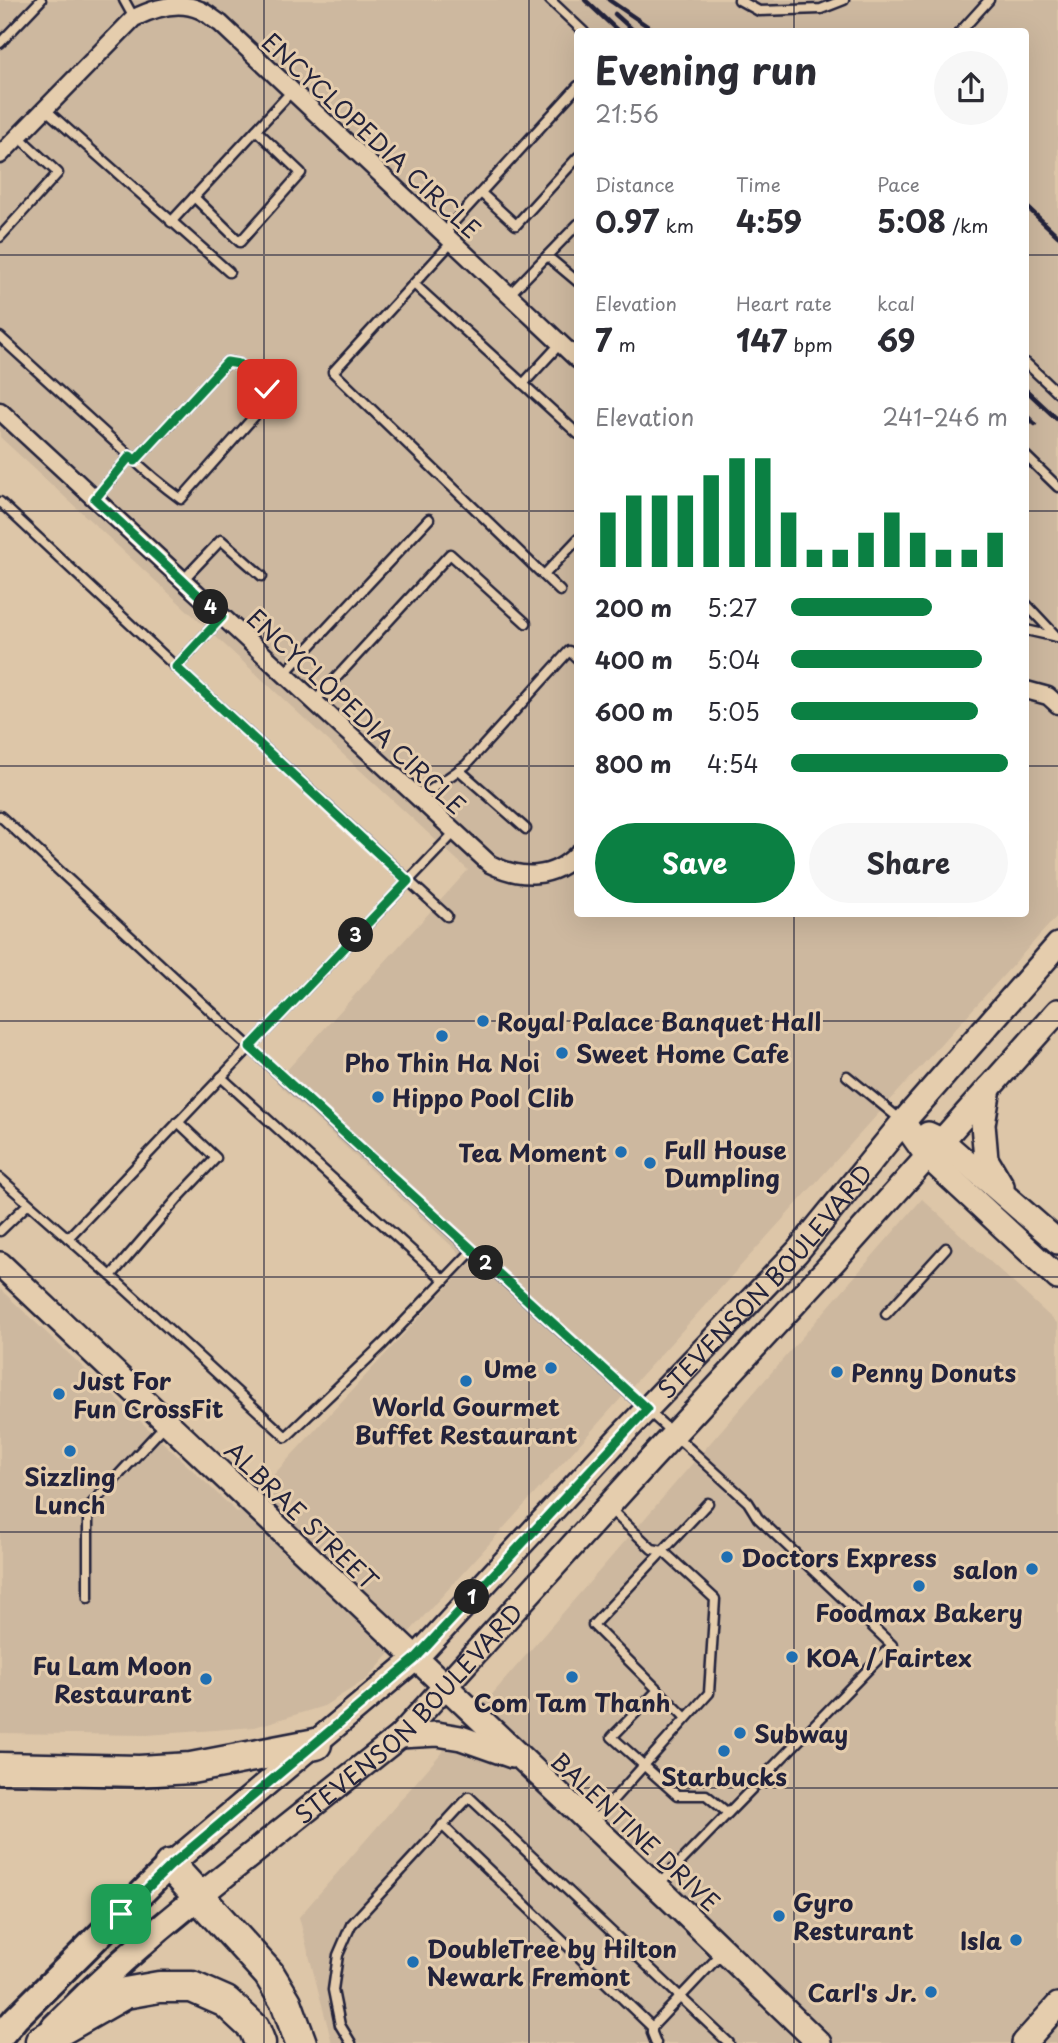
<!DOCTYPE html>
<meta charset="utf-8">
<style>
:root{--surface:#fff;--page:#f7f7f7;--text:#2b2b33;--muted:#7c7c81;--accent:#0b8043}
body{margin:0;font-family:"Playpen Sans",sans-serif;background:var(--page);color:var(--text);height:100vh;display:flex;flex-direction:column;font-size:26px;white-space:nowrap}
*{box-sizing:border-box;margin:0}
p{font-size:23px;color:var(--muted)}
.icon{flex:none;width:38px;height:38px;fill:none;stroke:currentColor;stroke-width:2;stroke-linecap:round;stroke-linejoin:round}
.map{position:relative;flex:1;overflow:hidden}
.details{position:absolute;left:574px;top:28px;width:455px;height:889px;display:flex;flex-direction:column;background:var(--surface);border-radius:7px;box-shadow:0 7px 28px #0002}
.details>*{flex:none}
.pin{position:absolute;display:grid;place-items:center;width:60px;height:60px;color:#fff;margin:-30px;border-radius:14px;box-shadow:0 4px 10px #0006}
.km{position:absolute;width:35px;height:35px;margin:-18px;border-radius:50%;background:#222;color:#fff;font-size:19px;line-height:35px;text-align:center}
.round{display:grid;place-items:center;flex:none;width:74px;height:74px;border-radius:37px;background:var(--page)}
.overview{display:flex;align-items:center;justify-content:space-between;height:119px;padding:0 21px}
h1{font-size:38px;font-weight:700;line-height:52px}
.metrics{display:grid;grid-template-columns:repeat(3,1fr);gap:10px;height:119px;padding:7px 21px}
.metrics div{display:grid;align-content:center}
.metrics b{font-size:30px;font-weight:700}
.metrics small{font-size:19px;font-weight:400}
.metrics p{font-size:19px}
.chart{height:196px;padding:14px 21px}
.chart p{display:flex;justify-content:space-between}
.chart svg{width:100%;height:126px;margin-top:7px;stroke:var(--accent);stroke-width:6}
.button{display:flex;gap:14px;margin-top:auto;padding:14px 21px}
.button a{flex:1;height:80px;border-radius:42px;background:var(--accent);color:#fff;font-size:28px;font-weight:700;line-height:80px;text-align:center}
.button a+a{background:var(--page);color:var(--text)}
ul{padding:0 21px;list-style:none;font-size:23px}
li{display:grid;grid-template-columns:112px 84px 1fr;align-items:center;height:52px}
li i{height:18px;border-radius:9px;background:var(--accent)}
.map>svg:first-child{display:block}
</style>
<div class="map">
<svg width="1058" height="2043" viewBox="0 0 1058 2043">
<rect width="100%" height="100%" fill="#ddc6a8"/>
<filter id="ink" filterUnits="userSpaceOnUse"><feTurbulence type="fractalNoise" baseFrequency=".0143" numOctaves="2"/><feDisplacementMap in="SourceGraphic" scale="14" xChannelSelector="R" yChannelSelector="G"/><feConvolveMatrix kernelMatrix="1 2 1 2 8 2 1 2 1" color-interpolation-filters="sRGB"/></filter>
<g filter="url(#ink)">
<!-- built -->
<g fill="#cdb89f" fill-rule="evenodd">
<path d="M0,0H1058V915L367,1679L324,1706L255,1727L147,1735L0,1733V1289L238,1513L470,1263L276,1082L468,870L0,437ZM578,32H1026V914H578Z"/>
<polygon points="922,1199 1058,1324 1058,2043 332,2043 299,1917"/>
</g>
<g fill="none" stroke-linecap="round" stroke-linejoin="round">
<defs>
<g id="lane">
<polyline points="124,0 134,18"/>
<polyline points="550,0 584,32"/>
<polyline points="739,0 759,11 821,9 844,0"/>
<polyline points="960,32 989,0"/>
<polyline points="0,43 41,0"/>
<polyline points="45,109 229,272"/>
<polyline points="481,193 516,225 578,157"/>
<polyline points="194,197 240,242 301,173 256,130"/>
<polyline points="171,222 292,91"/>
<polyline points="443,234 578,86"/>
<polyline points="0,237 58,173 18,136"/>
<polyline points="452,242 333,372 560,591"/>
<polyline points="547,256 578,282"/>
<polyline points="414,284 578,434"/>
<polyline points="509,295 578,224"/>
<polyline points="0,337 130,456 95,499"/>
<polyline points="1026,363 1058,393"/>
<polyline points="523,384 560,344"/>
<path d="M130,456C146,472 163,486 181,499L267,402V389L239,364L227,362L135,461"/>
<polyline points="1026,456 1058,487"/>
<polyline points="0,502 176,667 222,617"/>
<polyline points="544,575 578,539"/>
<polyline points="183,580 221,540 262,576"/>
<polyline points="1026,604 1056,636"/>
<polyline points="1026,630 1057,637"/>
<polyline points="176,667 447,916"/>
<polyline points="284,674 429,519"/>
<polyline points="314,702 450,554 526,623"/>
<polyline points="459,770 526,829"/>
<polyline points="419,798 466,765 569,651 578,659"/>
<polyline points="0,816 293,1087 748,1502 758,1518 892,1645 659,1884"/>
<polyline points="847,1076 901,1120"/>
<polyline points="221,1077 444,1280"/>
<polyline points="0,1178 111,1276 179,1197 216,1158 178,1122"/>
<polyline points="0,1231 28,1204"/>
<polyline points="68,1238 455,832"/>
<polyline points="111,1276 286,1437 383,1344 472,1251"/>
<polyline points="886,1314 946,1248"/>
<polyline points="88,1598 88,1508 165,1425"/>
<polyline points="658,1690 612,1737 677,1795 706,1795 728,1813"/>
<polyline points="686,1718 593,1625 708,1503"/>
<polyline points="593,1822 709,1693 715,1599 663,1551 652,1549 610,1509"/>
<polyline points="442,1825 652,2027 652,2033 656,2043"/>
<polyline points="652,2027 722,1953"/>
<polyline points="351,2043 340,2025 333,1990 338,1955 351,1925 469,1797 729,2043"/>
</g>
<g id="street">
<path d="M0,155L134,18C154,8 179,0 200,10C207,13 213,19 220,23L578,360"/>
<path d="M0,411L490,864C520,879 553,880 578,853"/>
<polyline points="1026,690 1048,696 1058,705"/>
</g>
<g id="secondary">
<polyline points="989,1088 983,1124 986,1159 1002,1186"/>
<polyline points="903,1122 927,1156 1058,1278"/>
<polyline points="928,1134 941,1140 1058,1242"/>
<polyline points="0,1264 668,1897 819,2043"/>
<polyline points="400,1736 437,1734 461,1738 512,1756"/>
<path id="s1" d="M170,1865L415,1659L621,1436L797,1252L903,1122L1058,945"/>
<path id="s2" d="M198,1897L400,1736L649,1461L835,1260L1058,1011"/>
<polyline points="1024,2043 1058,2005"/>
</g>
<g id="primary">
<path d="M54,2027C100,1980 147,1938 198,1897"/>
<polyline points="0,2037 16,2018 170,1865"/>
</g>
<g id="highway">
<polyline points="0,1768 139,1771 191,1768 316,1744"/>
<polyline points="170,1865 269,1974 286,2002 301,2043"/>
<polyline points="41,2041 125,1993 159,1987 192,1987 226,2002 254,2028 260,2043"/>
</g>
</defs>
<!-- lane casing -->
<use href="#lane" stroke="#22223b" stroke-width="13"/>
<!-- street casing -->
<use href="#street" stroke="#22223b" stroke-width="21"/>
<!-- secondary casing -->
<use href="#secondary" stroke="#22223b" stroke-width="28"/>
<!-- primary casing -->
<use href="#primary" stroke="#22223b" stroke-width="30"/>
<!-- highway casing -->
<use href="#highway" stroke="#22223b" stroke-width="35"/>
<!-- lane -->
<use href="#lane" stroke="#e5cdad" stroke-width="8"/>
<!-- street -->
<use href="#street" stroke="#e5cdad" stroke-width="16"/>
<!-- secondary -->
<use href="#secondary" stroke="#e5cdad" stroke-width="23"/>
<!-- primary -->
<use href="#primary" stroke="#e5cdad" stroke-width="24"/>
<!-- highway -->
<use href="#highway" stroke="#e5cdad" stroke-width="30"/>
<!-- rail -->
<g stroke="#22223b" stroke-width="4.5">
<polyline points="585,0 619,32"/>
<polyline points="609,0 656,32"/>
<polyline points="615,14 635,32"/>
<polyline points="1026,206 1058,236"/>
<polyline points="1026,390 1058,420"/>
<polyline points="1026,415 1035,424"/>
</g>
</g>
</g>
<g fill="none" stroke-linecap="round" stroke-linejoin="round" filter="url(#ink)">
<defs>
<polyline id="route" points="121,1914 170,1866 415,1659 647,1409 250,1047 408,881 176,667 222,617 95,499 130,456 135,461 227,362 239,364 267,389"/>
</defs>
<!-- route casing -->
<use href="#route" stroke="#fff" stroke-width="14"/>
<!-- route -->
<use href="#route" stroke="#0b8043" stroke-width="9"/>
</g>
<!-- grid -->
<path fill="none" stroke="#22223b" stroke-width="2" stroke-opacity="0.55" d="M264,0V2043M529,0V2043M794,0V32M0,255H578M1026,255H1058M0,511H578M1026,511H1058M0,766H578M1026,766H1058M794,914V2043M0,1021H1058M0,1277H1058M0,1532H1058M0,1788H1058"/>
<!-- markers -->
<g fill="#1f6fb2" stroke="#e5cdad" stroke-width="2.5">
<circle cx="483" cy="1021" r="7"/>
<circle cx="442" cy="1036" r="7"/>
<circle cx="562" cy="1053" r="7"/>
<circle cx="378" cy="1097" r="7"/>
<circle cx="621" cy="1152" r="7"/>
<circle cx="650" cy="1163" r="7"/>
<circle cx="551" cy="1368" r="7"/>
<circle cx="837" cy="1372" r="7"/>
<circle cx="466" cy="1381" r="7"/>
<circle cx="59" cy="1394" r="7"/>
<circle cx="70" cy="1451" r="7"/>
<circle cx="727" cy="1557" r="7"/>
<circle cx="1032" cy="1569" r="7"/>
<circle cx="919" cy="1586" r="7"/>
<circle cx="792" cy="1657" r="7"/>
<circle cx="572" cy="1677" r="7"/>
<circle cx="206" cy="1679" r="7"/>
<circle cx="740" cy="1733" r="7"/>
<circle cx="724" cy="1751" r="7"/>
<circle cx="779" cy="1916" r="7"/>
<circle cx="1016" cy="1940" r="7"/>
<circle cx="413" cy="1962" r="7"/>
<circle cx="931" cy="1992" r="7"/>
</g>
<g text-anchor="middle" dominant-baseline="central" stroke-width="6" stroke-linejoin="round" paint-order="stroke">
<!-- street labels -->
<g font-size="24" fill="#22223b" stroke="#e5cdad">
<text transform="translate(372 135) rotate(43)">ENCYCLOPEDIA CIRCLE</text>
<text transform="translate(357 711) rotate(43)">ENCYCLOPEDIA CIRCLE</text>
<text stroke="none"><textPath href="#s1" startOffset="835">STEVENSON BOULEVARD</textPath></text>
<text transform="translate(302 1515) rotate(44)">ALBRAE STREET</text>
<text stroke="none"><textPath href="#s2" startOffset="280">STEVENSON BOULEVARD</textPath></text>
<text transform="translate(636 1831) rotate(43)">BALENTINE DRIVE</text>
</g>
<!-- poi labels -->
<g font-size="24" font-weight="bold" fill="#22223b" stroke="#e5cdad" text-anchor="start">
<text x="497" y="1021">Royal Palace Banquet Hall</text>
<text x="576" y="1053">Sweet Home Cafe</text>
<text x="442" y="1062" text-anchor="middle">Pho Thin Ha Noi</text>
<text x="392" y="1097">Hippo Pool Clib</text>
<text x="664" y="1149">Full House<tspan x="664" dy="28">Dumpling</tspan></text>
<text x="607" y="1152" text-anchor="end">Tea Moment</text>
<text x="537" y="1368" text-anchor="end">Ume</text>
<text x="851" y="1372">Penny Donuts</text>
<text x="73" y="1380">Just For<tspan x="73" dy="28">Fun CrossFit</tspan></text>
<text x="466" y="1406" text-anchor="middle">World Gourmet<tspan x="466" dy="28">Buffet Restaurant</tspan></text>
<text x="70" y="1476" text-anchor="middle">Sizzling<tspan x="70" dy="28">Lunch</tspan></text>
<text x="741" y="1557">Doctors Express</text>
<text x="1018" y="1569" text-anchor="end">salon</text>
<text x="919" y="1612" text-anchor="middle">Foodmax Bakery</text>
<text x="806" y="1657">KOA / Fairtex</text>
<text x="192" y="1665" text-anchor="end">Fu Lam Moon<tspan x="192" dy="28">Restaurant</tspan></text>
<text x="572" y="1702" text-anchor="middle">Com Tam Thanh</text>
<text x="754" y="1733">Subway</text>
<text x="724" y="1776" text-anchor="middle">Starbucks</text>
<text x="793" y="1902">Gyro<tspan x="793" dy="28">Resturant</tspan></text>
<text x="1002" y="1940" text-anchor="end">Isla</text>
<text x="427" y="1948">DoubleTree by Hilton<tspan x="427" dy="28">Newark Fremont</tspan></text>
<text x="917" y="1992" text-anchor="end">Carl's Jr.</text>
</g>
</g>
</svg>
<div class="pin" style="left:121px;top:1914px;background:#1e9e55"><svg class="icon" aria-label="arrive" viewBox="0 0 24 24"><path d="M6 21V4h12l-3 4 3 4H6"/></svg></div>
<div class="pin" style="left:267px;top:389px;background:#d93025"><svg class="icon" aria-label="check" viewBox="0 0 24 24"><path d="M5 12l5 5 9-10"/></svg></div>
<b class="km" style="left:472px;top:1597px">1</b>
<b class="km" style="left:486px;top:1263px">2</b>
<b class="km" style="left:356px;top:935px">3</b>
<b class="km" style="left:211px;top:607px">4</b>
<section class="details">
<div class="overview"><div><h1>Evening run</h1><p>21:56</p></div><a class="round"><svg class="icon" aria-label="share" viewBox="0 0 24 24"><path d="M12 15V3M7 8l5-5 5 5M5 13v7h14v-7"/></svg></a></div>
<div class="metrics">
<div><p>Distance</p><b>0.97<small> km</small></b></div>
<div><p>Time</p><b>4:59</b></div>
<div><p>Pace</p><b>5:08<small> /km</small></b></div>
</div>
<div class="metrics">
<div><p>Elevation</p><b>7<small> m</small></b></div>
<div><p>Heart rate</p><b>147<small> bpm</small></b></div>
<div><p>kcal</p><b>69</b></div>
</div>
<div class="chart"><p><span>Elevation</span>241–246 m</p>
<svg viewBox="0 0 160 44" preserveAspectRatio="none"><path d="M5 44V25M15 44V19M25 44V19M35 44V19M45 44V12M55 44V6M65 44V6M75 44V25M85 44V38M95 44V38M105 44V32M115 44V25M125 44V32M135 44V38M145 44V38M155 44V32"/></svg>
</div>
<ul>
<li><b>200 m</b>5:27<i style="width:65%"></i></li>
<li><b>400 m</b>5:04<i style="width:88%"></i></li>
<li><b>600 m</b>5:05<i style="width:86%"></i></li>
<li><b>800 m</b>4:54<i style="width:100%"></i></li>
</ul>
<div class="button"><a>Save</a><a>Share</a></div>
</section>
</div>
